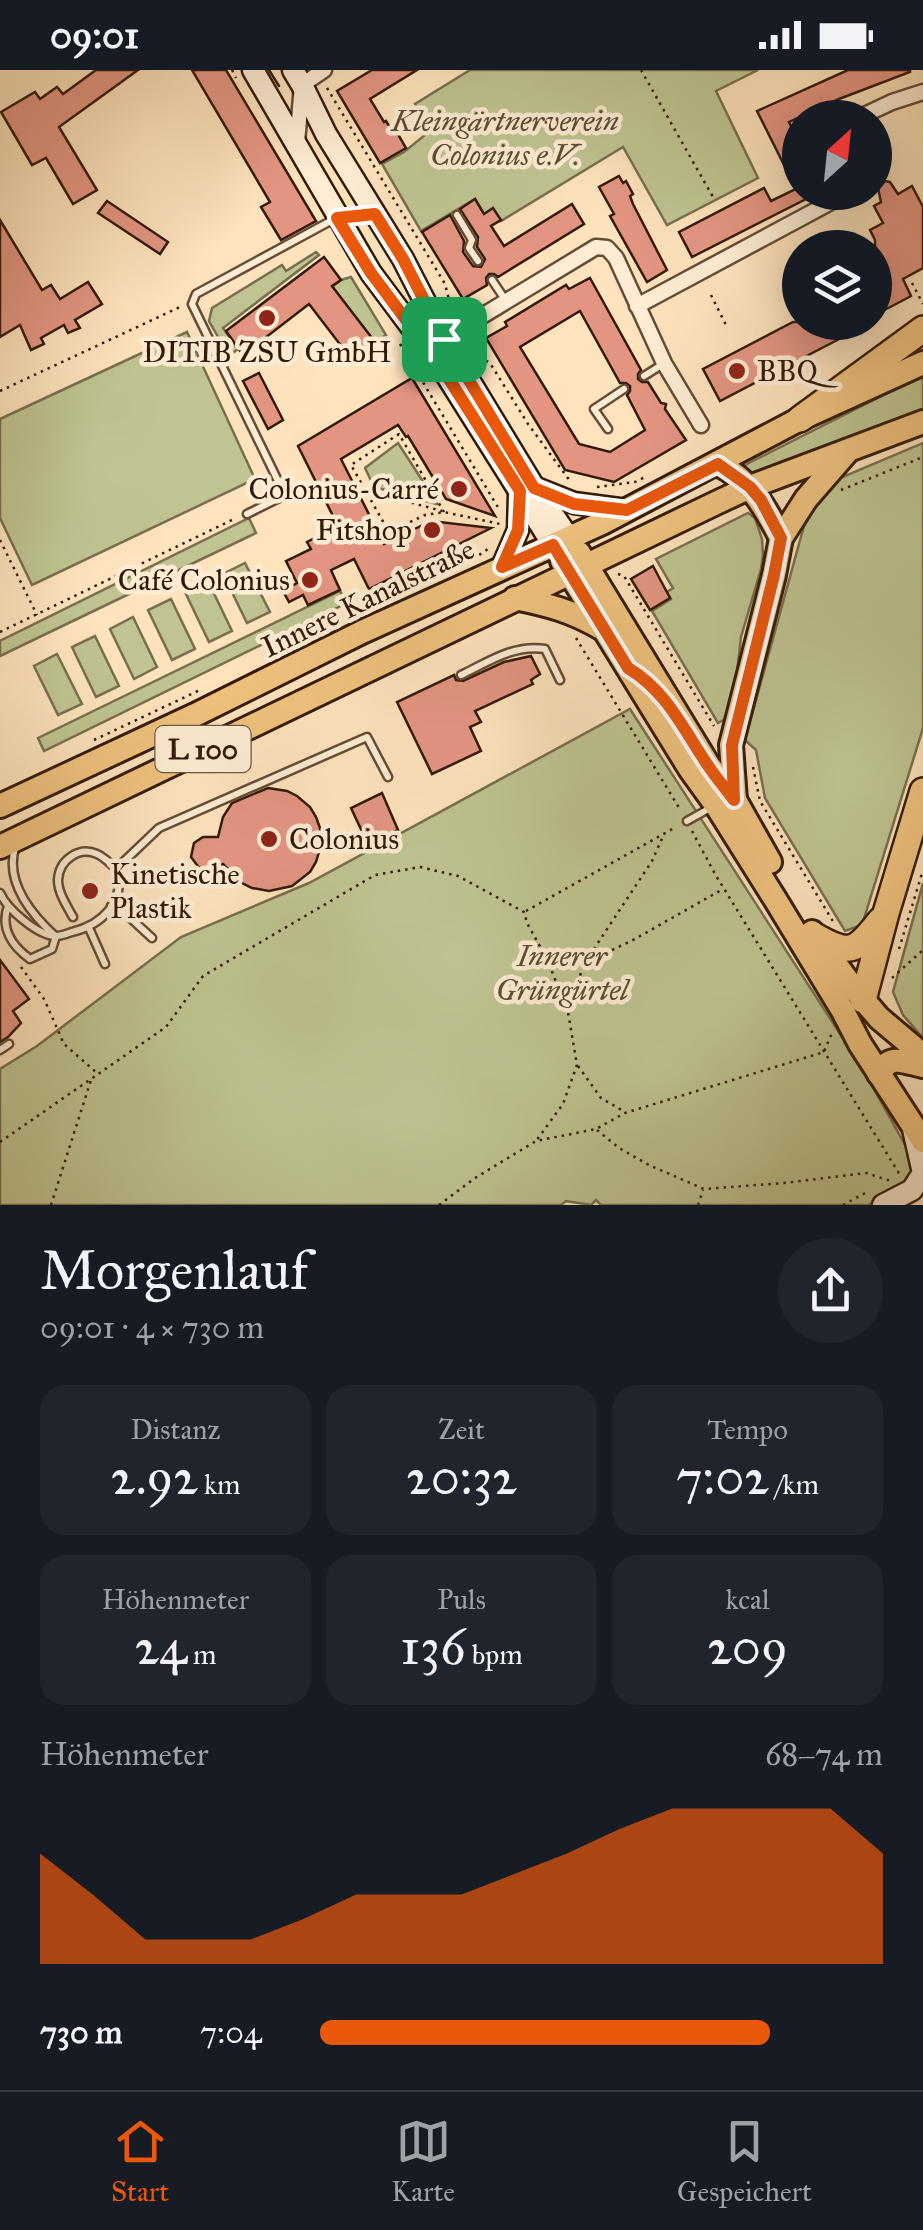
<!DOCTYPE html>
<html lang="de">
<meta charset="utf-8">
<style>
:root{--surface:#171b24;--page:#20242c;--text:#f1f3f6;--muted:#9ea1a6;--line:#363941;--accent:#ea580c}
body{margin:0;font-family:"IM FELL Great Primer",serif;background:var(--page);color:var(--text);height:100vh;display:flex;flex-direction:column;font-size:38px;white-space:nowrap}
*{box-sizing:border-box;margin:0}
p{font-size:32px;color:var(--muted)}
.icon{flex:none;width:55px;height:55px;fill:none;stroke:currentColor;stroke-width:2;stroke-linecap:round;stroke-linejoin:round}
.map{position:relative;height:1135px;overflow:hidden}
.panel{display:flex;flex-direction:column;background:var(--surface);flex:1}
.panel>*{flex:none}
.needle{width:65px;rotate:27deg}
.fabs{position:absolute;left:782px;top:30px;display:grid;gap:20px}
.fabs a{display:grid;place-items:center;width:110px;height:110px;border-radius:50%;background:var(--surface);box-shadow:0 10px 40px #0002;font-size:50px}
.pin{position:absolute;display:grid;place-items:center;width:85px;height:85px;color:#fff;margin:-42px;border-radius:20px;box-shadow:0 5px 15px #0006}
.round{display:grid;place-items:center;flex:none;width:105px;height:105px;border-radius:52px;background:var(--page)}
.summary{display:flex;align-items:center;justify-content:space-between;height:170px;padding:0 40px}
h1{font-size:55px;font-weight:600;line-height:75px}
.figures{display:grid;grid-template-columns:repeat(3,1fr);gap:15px;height:170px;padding:10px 40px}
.figures div{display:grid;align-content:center;border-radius:25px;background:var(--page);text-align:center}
.figures b{font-size:50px;font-weight:600}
.figures small{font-size:28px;font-weight:400}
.figures p{font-size:28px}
.chart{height:280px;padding:20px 40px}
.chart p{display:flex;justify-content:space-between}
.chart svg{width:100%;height:180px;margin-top:10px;fill:var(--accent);opacity:.7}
ul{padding:0 40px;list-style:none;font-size:32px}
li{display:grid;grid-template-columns:160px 120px 1fr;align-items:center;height:75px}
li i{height:25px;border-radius:12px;background:var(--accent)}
.status{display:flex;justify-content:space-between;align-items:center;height:70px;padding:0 50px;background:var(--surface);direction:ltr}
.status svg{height:28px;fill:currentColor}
.dock{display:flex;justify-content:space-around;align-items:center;height:140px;border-top:2px solid var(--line);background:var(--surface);font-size:28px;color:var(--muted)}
.dock a{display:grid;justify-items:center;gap:5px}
.dock .on{color:var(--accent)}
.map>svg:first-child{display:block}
</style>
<div class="status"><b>09:01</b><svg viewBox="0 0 49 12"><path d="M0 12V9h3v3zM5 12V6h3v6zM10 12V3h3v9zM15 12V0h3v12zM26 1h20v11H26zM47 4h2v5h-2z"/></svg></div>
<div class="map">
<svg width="923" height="1135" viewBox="0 0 923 1135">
<rect width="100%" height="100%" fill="#fee3bd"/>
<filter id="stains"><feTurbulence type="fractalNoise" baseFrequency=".002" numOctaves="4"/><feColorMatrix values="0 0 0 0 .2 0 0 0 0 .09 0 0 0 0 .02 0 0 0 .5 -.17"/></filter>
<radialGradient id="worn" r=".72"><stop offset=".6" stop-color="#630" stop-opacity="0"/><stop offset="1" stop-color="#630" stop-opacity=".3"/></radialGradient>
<!-- green -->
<g fill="#bfc492" stroke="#786f4e" stroke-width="2.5">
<polygon points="470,0 758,0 716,21 758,108 667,155 623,77 501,151 493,139 484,144 475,129 421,161 382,94 404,82 430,61 415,34"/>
<polygon points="316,182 319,185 223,258 238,279 229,286 209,251 212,238 282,195 286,201"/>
<polygon points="351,207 386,265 375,272 332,217 341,210"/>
<polygon points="187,262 255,409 32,515 0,448 0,349"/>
<polygon points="923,305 923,339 750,404 741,397"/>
<polygon points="398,373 437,433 437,434 374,417 365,398"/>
<polygon points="923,373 923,658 862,855 845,861 765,728 756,680 745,670 804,456 813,436 833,411"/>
<polygon points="748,443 755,448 762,469 763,485 761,499 741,567 736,611 727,648 718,653 652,541 671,529 667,522 673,518 656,489"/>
<polygon points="249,448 256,463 0,586 0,571"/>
<polygon points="245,493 270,542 247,553 223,504"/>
<polygon points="208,511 232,561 209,572 185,522"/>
<polygon points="340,521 347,533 44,681 38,668"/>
<polygon points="171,529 195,579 172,590 148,540"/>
<polygon points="133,547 157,597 134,609 110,559"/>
<polygon points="95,566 119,616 96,627 72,577"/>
<polygon points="57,584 82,634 58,645 34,596"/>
<polygon points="630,639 864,1001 910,1084 914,1096 913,1108 899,1119 868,1135 601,1135 596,1130 591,1135 566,1131 561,1135 0,1135 0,999 37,976 181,867 309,813"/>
<polygon points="923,813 923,968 903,945 893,922"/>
</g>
<!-- building -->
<g fill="#e49582" stroke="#321a09" stroke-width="2.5" fill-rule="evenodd">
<polygon points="96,0 138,0 59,57 97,120 73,134 46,88 32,95 1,42 35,22 40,29 57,17 63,24"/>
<polygon points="192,0 226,0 316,151 281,170 261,137 270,132"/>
<polygon points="372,0 417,0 370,29 384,52 386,51 392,61 395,59 406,78 380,93 337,21"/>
<polygon points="848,0 910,0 910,2 839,29 789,52 800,74 800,122 820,122 692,187 679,162 764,118 771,131 796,119 757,41"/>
<polygon points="619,106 623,113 626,111 633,124 630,126 633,134 667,200 647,212 610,146 614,144 599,117"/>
<polygon points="885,111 890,112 898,124 912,116 923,137 923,198 903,209 911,226 875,245 875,170 870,160 883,153 874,136 881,132 878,118"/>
<polygon points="475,129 484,144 493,138 501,150 491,156 504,176 572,134 584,154 498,207 494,204 489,204 486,208 487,215 463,229 422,162 450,145 464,171 463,182 473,196 481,197 485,189 477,177 478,167 460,139"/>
<polygon points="107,131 168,172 160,184 98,143"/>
<polygon points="0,150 42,220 51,215 60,229 88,212 102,234 75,250 80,258 68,263 64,255 41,268 44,274 31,280 20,255 0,267"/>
<polygon points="324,187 341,210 332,216 375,272 352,290 309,234 243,285 226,261"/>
<path d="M590,208L641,300L638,304V309L642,312H648L661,333L666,334L665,339L686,370L614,412L565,400L486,268L507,256L505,252L566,215L569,219ZM580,241L620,313H626L630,316V321L627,325L645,360L610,382L579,374L520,277Z"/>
<polygon points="793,252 872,252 720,331 703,299"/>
<polygon points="259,303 283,350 268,359 243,311"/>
<polygon points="412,308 495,446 446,429 408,366 406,367 398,355 341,389 384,474 431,451 491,458 369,519 354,489 331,500 340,520 308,535 303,525 289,532 283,521 297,513 286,491 311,479 307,472 338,456 298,376"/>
<polygon points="653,496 670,528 650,540 631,509"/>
<polygon points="531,586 540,604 531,610 533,614 475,641 481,652 470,657 481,681 432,704 397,632 454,605 456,610 463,611 504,592"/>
<polygon points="268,718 287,721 297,726 310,737 316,747 320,758 321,775 316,792 310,802 292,816 269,821 252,818 242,813 223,794 203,803 191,787 194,773 203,767 218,767 223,747 232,733"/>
<polygon points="382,723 398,760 368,774 351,738"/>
<polygon points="0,890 29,929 13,941 21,953 8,967 0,972"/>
</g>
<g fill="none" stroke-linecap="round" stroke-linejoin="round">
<defs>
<g id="lane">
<polyline points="457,145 472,170 469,178 478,191"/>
<polyline points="492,210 506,231"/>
<polyline points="644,306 663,294"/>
<polyline points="608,359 594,339 624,319"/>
<polyline points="247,444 279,428 280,415 192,234 196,224 336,148"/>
<path d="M461,605C488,592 514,574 545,579L560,610"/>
<polyline points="687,751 712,737"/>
<path d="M15,778C5,812 31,844 55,866"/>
<polyline points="116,799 159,758 367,667 388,707"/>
<path d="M0,823C7,839 38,866 56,866C61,866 66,864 72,862C101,855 127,832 116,799C111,794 104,787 97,784C79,776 59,790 58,810C58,823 67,836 73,847"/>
<path d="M8,836C0,858 12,876 30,889L52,879L56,866"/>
<polyline points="111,836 125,843 152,868"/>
<polyline points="89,858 105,894"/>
<polyline points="0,980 9,974"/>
</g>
<g id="street">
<polyline points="858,48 892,32 923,22"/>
<polyline points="297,73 302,15 324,0"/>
<polyline points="637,236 831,132 840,122"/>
<polyline points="444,269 596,177 607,178 616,188 664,293 701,355"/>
</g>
<g id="secondary">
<polyline points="253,0 371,203 442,298 553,475"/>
<polyline points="293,0 302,15 326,64 403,189 444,269 534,417 569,468"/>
<polyline points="534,417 574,433 627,440"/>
<polyline points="502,497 518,460 519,423"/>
<polyline points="883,1135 912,1120 923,1103 913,1059"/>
</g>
<g id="primary">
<path d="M718,394C750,410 765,437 781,468"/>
<polyline points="579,483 709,696 735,730 770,792"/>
<polyline points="562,491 690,699 716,735 775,829 843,941 860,974 923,1071"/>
<path d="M515,528C549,535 572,541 601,558"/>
<polyline points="735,730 731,675 774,505 781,468 806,429 846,383"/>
<polyline points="0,736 195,645 362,562 602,453 800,349 923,293"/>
<polyline points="0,777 716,433 750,417 923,352"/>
<polyline points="812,862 851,915 879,948 923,985"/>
<path d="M879,1004C890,983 904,992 923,996"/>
</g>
<g id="highway">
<polyline points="800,349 923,259"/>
<path d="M815,866C850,886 856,882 880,851"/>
<polyline points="863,930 886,843 923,721"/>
</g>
</defs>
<!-- lane casing -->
<use href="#lane" stroke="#654c36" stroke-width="11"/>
<!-- street casing -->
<use href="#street" stroke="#654c36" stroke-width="19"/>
<!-- secondary casing -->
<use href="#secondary" stroke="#321a09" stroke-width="25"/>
<!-- primary casing -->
<use href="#primary" stroke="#321a09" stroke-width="28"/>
<!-- highway casing -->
<use href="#highway" stroke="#321a09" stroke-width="30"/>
<!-- path -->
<g stroke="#321a09" stroke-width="2.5" stroke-dasharray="2.5 5" stroke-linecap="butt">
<polyline points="232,0 236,8"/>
<polyline points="641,0 713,127"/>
<polyline points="327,18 445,214 452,241"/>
<polyline points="912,213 923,234"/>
<polyline points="711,225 727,257"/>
<polyline points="400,274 499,439"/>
<polyline points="473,283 490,293 528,354 570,411"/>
<polyline points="0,321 180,237"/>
<polyline points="597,417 635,412 647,406"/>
<polyline points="841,420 923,387"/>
<polyline points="368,421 442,441"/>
<polyline points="444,442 399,364 351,395 389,462 425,445 444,442 500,454"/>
<polyline points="0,470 37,545"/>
<polyline points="473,489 491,477"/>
<polyline points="618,504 624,506 714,656"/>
<polyline points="0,562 236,448"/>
<polyline points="576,568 681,741"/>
<polyline points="94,670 200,620"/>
<polyline points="753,697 760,731 834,853"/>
<polyline points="692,761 715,804 900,1105"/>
<polyline points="526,841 676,757"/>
<polyline points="899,879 923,800"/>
<polyline points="585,893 635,869 723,819"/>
<polyline points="21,897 44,929 64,974 97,1003"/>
<polyline points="892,908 923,880"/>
<polyline points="568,941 584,894 652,791 664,764"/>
<polyline points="578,996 601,1028 625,1042"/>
<polyline points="597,1060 619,1078 649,1095 704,1119 784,1113 866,1103 891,1111"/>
<polyline points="0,1072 166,957 203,906 375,805 420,797 458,806 524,842 527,853 547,889 568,942 577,995 563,1034 536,1071"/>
<polyline points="51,1135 91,1010"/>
<polyline points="439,1135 475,1108 536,1071 596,1059 625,1043 824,982 832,963"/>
<polyline points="698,1135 703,1120"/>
<polyline points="843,1135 869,1121"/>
</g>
<!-- lane -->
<use href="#lane" stroke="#feedd4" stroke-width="6"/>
<!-- street -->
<use href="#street" stroke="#feedd4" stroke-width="14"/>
<!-- secondary -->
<use href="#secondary" stroke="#feedd4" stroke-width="20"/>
<!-- primary -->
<use href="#primary" stroke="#efc27e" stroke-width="22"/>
<!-- highway -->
<use href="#highway" stroke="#efc27e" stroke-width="25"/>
<!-- tram -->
<polyline stroke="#321a09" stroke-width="2.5" points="269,0 279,16"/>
</g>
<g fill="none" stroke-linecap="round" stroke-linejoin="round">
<defs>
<path id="route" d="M375,144L403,189L444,269L534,418L574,434L627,440L718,394L750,417L761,430L781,468L774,505L732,675L734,730C726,719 717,709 709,697C684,661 668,622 628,598L553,475L502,497L518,460L520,421L442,298L371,203L337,148Z"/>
</defs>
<!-- route casing -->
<use href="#route" stroke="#fff" stroke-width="20"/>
<!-- route -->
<use href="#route" stroke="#ea580c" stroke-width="12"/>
</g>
<!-- markers -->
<g fill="#8f2418" stroke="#feedd4" stroke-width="4">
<circle cx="267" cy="248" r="10"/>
<circle cx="737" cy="301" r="10"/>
<circle cx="459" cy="419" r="10"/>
<circle cx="432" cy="460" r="10"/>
<circle cx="310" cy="510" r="10"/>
<circle cx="269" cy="769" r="10"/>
<circle cx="90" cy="821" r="10"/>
</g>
<g text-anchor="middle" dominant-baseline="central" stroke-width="9" stroke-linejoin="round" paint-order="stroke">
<!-- shield labels -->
<rect fill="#feedd4" stroke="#6f5946" stroke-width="2.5" x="155.5" y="656" width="95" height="46" rx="8"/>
<g font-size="28" font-weight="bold" fill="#321a09">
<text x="203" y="679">L 100</text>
</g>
<!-- park labels -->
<g font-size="30" font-style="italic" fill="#5c4d32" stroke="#feedd4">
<text x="505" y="51">Kleingärtnerverein<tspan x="505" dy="34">Colonius e.V.</tspan></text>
<text x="562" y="886">Innerer<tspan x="562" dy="34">Grüngürtel</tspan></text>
</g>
<!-- poi labels -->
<g font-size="30" fill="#321a09" stroke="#feedd4" text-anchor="start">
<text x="267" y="282" text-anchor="middle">DITIB ZSU GmbH</text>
<text x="757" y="301">BBQ</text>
<text x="439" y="419" text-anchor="end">Colonius-Carré</text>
<text x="412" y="460" text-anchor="end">Fitshop</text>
<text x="290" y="510" text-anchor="end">Café Colonius</text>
<text x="289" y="769">Colonius</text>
<text x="110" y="804">Kinetische<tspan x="110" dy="34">Plastik</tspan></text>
</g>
<!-- street labels -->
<g font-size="30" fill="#321a09" stroke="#feedd4">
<text transform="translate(368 528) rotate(-26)">Innere Kanalstraße</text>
</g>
</g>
<rect width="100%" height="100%" filter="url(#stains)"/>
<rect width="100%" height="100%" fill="url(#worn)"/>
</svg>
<div class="fabs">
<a><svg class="needle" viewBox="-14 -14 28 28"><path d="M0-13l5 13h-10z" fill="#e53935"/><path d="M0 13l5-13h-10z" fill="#9ea1a6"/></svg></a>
<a><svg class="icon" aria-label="layers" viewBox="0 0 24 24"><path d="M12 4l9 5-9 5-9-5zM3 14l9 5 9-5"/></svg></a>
</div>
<div class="pin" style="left:444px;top:269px;background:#1e9e55"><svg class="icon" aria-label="arrive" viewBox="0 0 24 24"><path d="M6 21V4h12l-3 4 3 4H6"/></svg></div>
</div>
<section class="panel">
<div class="summary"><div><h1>Morgenlauf</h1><p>09:01 · 4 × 730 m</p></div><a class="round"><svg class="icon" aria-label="share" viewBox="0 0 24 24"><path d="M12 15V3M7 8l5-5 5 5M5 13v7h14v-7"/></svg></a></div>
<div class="figures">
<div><p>Distanz</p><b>2.92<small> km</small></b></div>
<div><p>Zeit</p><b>20:32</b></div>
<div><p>Tempo</p><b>7:02<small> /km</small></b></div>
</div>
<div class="figures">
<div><p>Höhenmeter</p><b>24<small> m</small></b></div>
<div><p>Puls</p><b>136<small> bpm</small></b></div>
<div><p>kcal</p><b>209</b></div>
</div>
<div class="chart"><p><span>Höhenmeter</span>68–74 m</p>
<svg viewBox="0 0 160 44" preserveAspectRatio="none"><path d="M0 44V17L10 27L20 38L30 38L40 38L50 33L60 27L70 27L80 27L90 22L100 17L110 11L120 6L130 6L140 6L150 6L160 17V44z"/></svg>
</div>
<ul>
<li><b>730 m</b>7:04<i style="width:80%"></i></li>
</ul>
</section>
<nav class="dock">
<a class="on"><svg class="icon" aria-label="home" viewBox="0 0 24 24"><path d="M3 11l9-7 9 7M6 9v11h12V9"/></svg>Start</a>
<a><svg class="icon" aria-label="map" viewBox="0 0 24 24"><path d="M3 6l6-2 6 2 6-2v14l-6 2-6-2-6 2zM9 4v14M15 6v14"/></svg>Karte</a>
<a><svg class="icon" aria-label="saved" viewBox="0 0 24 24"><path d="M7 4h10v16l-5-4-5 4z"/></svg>Gespeichert</a>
</nav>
